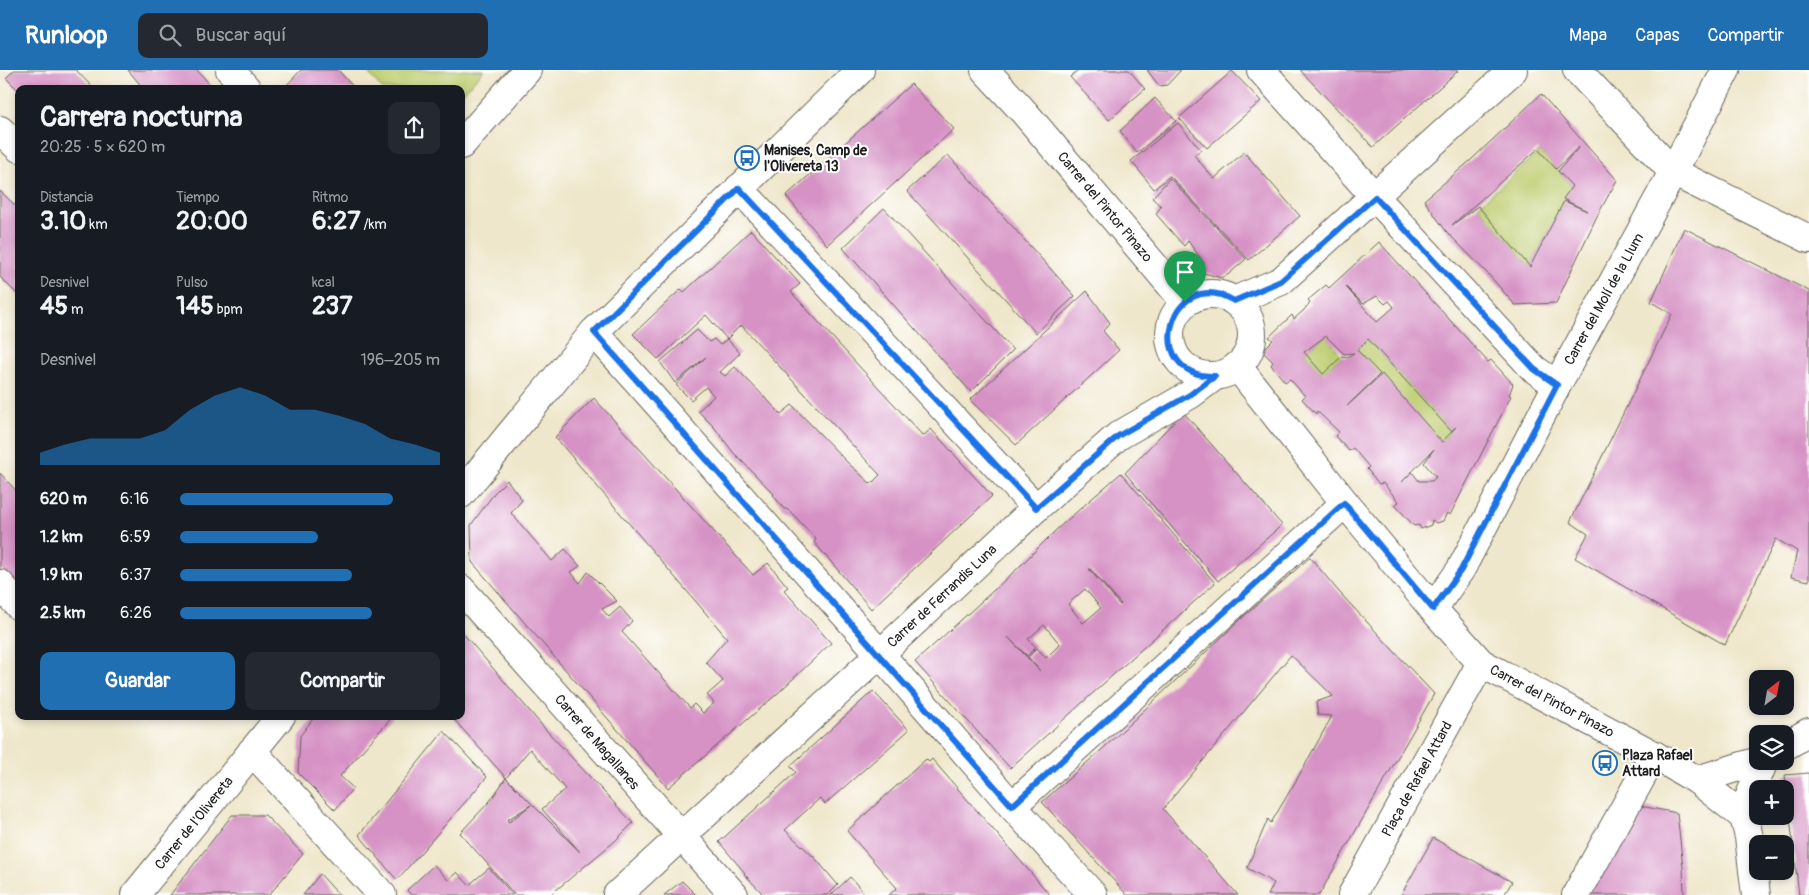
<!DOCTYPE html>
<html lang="es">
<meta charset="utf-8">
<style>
:root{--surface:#171b24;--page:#242831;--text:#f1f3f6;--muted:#9ea1a6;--accent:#1f6fb2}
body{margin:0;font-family:Pangolin,sans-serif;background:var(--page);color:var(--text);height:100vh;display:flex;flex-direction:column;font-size:19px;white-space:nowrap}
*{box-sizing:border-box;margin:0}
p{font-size:16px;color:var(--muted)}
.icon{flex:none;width:28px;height:28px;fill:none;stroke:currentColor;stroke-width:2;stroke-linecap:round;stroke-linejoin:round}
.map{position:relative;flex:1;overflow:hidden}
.details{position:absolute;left:15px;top:15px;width:450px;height:635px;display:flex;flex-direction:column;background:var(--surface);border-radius:10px;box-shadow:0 2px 8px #0003}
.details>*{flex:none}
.needle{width:32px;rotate:31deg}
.buttons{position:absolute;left:1749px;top:600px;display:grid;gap:10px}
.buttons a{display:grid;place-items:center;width:45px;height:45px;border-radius:10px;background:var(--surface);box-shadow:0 2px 8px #0003;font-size:25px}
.pin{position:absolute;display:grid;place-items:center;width:42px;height:42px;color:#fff;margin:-51px -21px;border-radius:50% 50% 50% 0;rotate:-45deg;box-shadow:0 0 5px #0007}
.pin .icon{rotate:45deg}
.round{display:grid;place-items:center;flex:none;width:52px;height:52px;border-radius:10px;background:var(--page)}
.summary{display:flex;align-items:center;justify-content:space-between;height:85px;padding:0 25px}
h1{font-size:28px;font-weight:800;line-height:38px}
.metrics{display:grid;grid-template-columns:repeat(3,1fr);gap:8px;height:85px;padding:5px 25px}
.metrics div{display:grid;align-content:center}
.metrics b{font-size:25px;font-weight:800}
.metrics small{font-size:14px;font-weight:400}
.metrics p{font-size:14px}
.chart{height:140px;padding:10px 25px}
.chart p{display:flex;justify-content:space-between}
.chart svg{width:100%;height:90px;margin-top:5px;fill:var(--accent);opacity:.7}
.action{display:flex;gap:10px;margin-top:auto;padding:10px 25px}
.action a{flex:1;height:58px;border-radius:10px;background:var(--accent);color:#fff;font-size:20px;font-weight:800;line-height:58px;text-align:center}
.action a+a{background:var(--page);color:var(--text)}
ul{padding:0 25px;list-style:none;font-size:16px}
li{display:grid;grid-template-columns:80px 60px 1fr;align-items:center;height:38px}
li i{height:12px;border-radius:6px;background:var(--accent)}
header{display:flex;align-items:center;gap:30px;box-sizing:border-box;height:70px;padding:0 25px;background:var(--accent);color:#fff}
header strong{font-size:24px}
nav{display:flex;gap:28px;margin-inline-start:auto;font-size:18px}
.search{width:350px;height:45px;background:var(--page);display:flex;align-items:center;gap:12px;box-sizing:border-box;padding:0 18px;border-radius:10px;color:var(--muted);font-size:19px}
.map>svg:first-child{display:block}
</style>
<header>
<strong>Runloop</strong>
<div class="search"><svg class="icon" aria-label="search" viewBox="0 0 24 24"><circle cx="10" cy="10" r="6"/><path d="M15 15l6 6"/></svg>Buscar aquí</div>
<nav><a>Mapa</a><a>Capas</a><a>Compartir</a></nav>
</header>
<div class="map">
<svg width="1809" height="825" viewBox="0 0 1809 825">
<rect width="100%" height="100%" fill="#fff"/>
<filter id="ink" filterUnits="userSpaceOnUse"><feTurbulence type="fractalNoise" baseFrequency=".02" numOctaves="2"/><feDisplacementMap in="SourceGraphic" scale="10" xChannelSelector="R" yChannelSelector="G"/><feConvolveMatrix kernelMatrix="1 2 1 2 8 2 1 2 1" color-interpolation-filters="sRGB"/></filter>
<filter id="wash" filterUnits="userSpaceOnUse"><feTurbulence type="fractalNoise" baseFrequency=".0096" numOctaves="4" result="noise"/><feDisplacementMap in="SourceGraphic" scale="20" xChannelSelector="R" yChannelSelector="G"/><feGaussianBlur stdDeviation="1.12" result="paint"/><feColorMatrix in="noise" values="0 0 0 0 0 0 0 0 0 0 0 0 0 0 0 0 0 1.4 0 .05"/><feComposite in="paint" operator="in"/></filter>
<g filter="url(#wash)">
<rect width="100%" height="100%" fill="#efe7cb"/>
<!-- green -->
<g fill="#bece71" stroke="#6d7546">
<polygon points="366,0 484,0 461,25 461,19 382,19"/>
<polygon points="1540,81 1572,116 1530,197 1478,136"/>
<polygon points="1326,266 1342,286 1322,303 1304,282"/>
<polygon points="1368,269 1451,361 1442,372 1357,280"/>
</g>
<g id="blocks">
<!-- building -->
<g fill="#d692c5" fill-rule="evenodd">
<polygon points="14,0 76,0 94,19 19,19 19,21 6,8"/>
<polygon points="128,0 197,0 214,19 144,19"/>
<polygon points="301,0 338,0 355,19 283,19"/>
<polygon points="1078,0 1129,0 1145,19 1109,50 1070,7"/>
<polygon points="1147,0 1181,0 1167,15 1159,16"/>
<polygon points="1300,0 1459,0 1373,77"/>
<polygon points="1232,1 1261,31 1207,78 1179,48"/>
<polygon points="911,14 954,59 827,175 786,126"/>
<path d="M1541,24L1617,110L1597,146L1556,233L1515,235L1488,204L1446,161L1424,130L1471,90ZM1579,77L1558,101L1572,116L1563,129L1587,141L1564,131L1530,197L1478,136L1452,155L1538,79L1556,99Z"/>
<polygon points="1155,28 1176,51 1137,83 1120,61"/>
<polygon points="1178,53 1201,80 1194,85 1214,109 1244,82 1300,146 1249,190 1170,106 1154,119 1131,91"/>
<polygon points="948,85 1075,226 1036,263 907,121"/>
<polygon points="1170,108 1246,189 1229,204 1221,208 1204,203 1201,199 1204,193 1188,171 1184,176 1156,144 1161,136 1152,128"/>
<polygon points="0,121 19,139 19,226 0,207"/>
<polygon points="884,138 1013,280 971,322 843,178"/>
<polygon points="1684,158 1809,221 1809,511 1791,507 1797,481 1776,469 1725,575 1575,488 1588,464 1570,452 1672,244 1651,232"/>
<polygon points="751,160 800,214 791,222 923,366 931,359 992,426 871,539 814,472 816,469 791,442 786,439 784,439 773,425 774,424 733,382 714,357 698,341 714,326 706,317 691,330 676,315 706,287 675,313 660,292 697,260 709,272 714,269 720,275 727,269 740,283 720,302 725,306 735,297 781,344 792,335 847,392 871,414 880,405 741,255 727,269 706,245 658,289 633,264 681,219 684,222"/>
<path d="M1379,172L1488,292L1491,290L1513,314L1509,325L1511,326L1450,445L1447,443L1443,451L1436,453L1432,450L1431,455L1421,459L1419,455L1414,456L1395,435L1399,432L1383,413L1379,414L1367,399L1369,397L1353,378L1349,381L1335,366L1339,362L1317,341L1316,344L1302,329L1305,326L1290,309L1285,312L1271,295L1273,292L1262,281L1273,270L1269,267L1292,245L1294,249L1303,241L1310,233L1308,230L1326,215L1329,218ZM1346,217L1363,234L1377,226L1385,234L1389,231L1394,237L1377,252ZM1326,266L1344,284L1354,283L1347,287L1342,286L1323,304L1304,282ZM1368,269L1451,361L1456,357L1442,372L1382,304L1347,336L1380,304L1357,280ZM1434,379L1424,393L1436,407L1432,411H1419L1412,402L1402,412Z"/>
<polygon points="1087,221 1110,253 1103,261 1119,280 1016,375 970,330"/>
<polygon points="594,328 753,505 768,493 788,517 784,520 831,573 777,624 668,718 472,492 471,455 495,422 507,410 522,430 511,443 552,491 565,479 580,496 571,502 580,513 588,502 617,531 602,539 609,547 620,537 632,551 622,562 690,638 694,634 703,643 714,633 707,625 723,611 706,592 727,568 555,367"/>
<polygon points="1183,342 1282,455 1218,511 1125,403"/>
<polygon points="0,403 19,424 19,520 0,499"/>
<path d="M1121,403L1215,513L1010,698L915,592L1018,498L1056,460ZM1089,499H1090L1121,534L1120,535ZM1085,519L1101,538L1083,553L1068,534ZM1044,555L1060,574L1046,588L1037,578L1028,587L1040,601L1008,567L1027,586L1036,577L1028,569Z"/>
<polygon points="1310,487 1339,522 1434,624 1319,825 1268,825 1274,813 1247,798 1268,749 1271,753 1301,702 1332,646 1318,645 1316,632 1333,626 1291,585 1163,739 1238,825 1127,825 1042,732 1107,675 1241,549"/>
<path d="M461,561L546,660L633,753L614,772L550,825H515L460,763L490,731L506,708L580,782L542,739L565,719L530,679L506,708L451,646H461ZM531,735L509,752L507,750Z"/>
<polygon points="873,621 909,660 825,734 820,728 785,760 816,789 838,815 828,825 764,825 744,804 745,803 719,772 796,702 790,696"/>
<polygon points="315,646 393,646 340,706 353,718 335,740 298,703 300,666"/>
<polygon points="444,661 487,707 397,810 359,765"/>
<polygon points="926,689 929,692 932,689 1050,825 889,825 897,818 847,761"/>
<polygon points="1809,703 1809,825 1799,825 1785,705"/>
<polygon points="1635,735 1677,743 1683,797 1684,825 1588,825"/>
<polygon points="232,745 265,745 303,784 269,825 170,825"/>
<polygon points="1433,768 1512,812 1504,825 1401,825"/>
<polygon points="434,795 448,810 457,802 469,815 489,798 513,825 411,825 407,820"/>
<polygon points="320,804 339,825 303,825"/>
<polygon points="850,807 866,825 831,825"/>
<polygon points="682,811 696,825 664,825"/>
</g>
</g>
</g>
<g filter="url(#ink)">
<use href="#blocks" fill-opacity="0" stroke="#666359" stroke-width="1"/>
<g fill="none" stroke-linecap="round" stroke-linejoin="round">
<defs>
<g id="street">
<polyline points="230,0 247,19"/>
<polyline points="1261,0 1375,127 1534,299 1557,315"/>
<polyline points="1577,0 1673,102 1809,169"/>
<polyline points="0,60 19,78"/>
<polyline points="461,75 527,0"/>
<polyline points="739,118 1036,438"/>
<polyline points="1234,231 1281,211 1513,0"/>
<polyline points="594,262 880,584 1012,736 1093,825"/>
<polyline points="461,424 594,262 860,0"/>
<polyline points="0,514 19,536"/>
<polyline points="461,519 734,825"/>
<polyline points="1433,539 1461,499 1557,315 1673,102 1726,0"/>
<polyline points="252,681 382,825"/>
<polyline points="1012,736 1345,433"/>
<polyline points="1744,747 1749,728 1764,691"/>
<polyline points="135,825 281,646"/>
<polyline points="617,825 880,584 1036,438 1118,366 1191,324 1215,306"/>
<polyline points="1352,825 1481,593"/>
<polyline points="1576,825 1654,685"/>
</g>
<g id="secondary">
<polyline points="985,0 1024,42 1185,232"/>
<circle cx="1211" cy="265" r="41"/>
<polyline points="1237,296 1345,433 1433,539 1481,593 1654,685 1697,710 1744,747 1749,767 1756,825"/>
<polyline points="1785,676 1809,662"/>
<polyline points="1697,710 1758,691"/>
</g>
</defs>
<!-- street casing -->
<use href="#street" stroke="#666359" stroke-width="30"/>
<!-- secondary casing -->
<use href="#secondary" stroke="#666359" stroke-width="30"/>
<!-- street -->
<use href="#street" stroke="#fff" stroke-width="28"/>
<!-- secondary -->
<use href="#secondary" stroke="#fff" stroke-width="28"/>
</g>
</g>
<g fill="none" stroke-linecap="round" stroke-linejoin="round" filter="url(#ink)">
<defs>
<path id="route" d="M739,118L1036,438L1118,366L1191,324L1215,306C1139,307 1170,193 1234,231L1281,211L1375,127L1534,299L1557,315L1461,500L1433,539L1344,433L1012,736L594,262Z"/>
</defs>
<!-- route casing -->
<use href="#route" stroke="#fff" stroke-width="10"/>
<!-- route -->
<use href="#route" stroke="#1a73e8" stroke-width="6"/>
</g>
<!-- icons -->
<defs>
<symbol id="bus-ring" viewBox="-11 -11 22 22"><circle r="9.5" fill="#fff" stroke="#1f6fb2" stroke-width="1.5"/><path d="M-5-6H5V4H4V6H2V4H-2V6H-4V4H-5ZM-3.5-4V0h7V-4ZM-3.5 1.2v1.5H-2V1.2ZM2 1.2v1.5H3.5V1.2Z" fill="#1f6fb2"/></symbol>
</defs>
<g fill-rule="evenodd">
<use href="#bus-ring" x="733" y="74" width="28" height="28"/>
<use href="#bus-ring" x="1591" y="679" width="28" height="28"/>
</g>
<g text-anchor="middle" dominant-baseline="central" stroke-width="4" stroke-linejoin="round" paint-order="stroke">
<!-- poi labels -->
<g font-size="14" font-weight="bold" fill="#1c1c1c" stroke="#fff" text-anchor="start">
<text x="764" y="80">Manises, Camp de<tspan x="764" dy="16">l'Olivereta 13</tspan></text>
<text x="1622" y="685">Plaza Rafael<tspan x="1622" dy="16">Attard</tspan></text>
</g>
<!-- street labels -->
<g font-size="14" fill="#1c1c1c" stroke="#fff">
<text transform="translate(1105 137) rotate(50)">Carrer del Pintor Pinazo</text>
<text transform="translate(1604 229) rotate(-61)">Carrer del Molí de la Llum</text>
<text transform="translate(942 526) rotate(-43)">Carrer de Ferrandis Luna</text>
<text transform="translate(1552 631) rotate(28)">Carrer del Pintor Pinazo</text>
<text transform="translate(597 672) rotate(49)">Carrer de Magallanes</text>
<text transform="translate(1417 709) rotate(-61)">Plaça de Rafael Attard</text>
<text transform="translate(194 753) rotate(-51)">Carrer de l'Olivereta</text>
</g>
</g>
</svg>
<div class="buttons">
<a><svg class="needle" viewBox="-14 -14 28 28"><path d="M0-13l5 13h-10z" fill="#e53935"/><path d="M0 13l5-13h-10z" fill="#9ea1a6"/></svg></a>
<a><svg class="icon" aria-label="layers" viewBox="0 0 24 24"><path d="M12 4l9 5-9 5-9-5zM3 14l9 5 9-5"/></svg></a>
<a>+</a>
<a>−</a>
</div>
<div class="pin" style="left:1185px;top:232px;background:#1e9e55"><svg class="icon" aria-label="arrive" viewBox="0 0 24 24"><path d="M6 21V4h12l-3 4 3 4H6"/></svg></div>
<section class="details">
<div class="summary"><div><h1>Carrera nocturna</h1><p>20:25 · 5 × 620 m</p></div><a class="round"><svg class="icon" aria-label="share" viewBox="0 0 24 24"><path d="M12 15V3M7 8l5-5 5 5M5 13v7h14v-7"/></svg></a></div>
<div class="metrics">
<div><p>Distancia</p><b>3.10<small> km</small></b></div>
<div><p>Tiempo</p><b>20:00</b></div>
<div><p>Ritmo</p><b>6:27<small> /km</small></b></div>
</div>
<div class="metrics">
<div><p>Desnivel</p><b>45<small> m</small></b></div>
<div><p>Pulso</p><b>145<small> bpm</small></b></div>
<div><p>kcal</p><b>237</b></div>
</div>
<div class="chart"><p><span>Desnivel</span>196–205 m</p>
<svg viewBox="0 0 160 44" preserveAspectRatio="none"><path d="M0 44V38L10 34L20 31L30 31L40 31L50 27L60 17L70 10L80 6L90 10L100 17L110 17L120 20L130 24L140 31L150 34L160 38V44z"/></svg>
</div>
<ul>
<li><b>620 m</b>6:16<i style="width:82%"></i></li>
<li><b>1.2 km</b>6:59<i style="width:53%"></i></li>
<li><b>1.9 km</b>6:37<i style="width:66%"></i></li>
<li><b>2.5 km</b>6:26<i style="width:74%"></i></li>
</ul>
<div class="action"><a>Guardar</a><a>Compartir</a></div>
</section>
</div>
